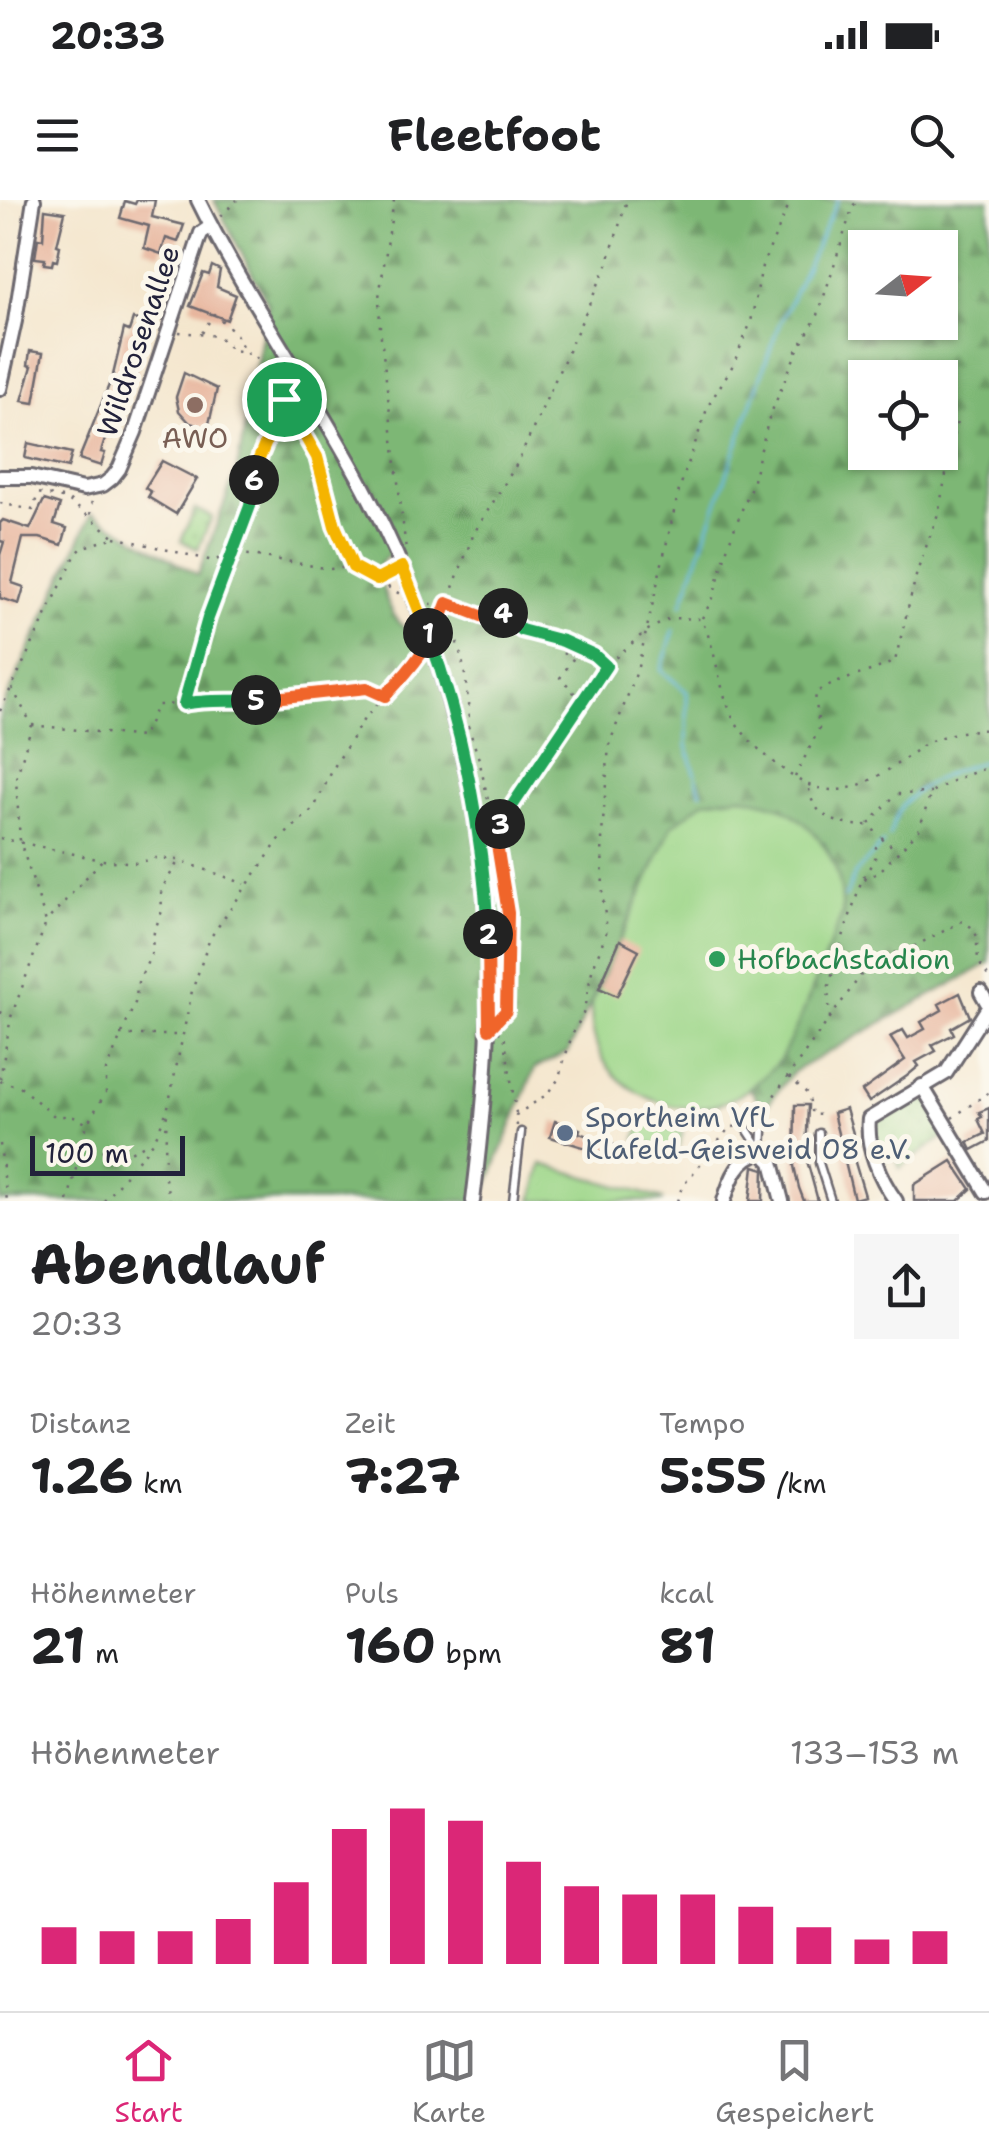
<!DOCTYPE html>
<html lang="de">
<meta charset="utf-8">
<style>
:root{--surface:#fff;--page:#f6f6f6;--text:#202124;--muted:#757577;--line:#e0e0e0;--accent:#db2777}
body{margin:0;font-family:"Shantell Sans",sans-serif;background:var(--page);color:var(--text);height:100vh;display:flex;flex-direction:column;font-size:38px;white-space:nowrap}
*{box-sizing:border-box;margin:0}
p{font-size:32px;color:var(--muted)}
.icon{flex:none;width:55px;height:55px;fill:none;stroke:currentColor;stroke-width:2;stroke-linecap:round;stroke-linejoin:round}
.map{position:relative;height:1001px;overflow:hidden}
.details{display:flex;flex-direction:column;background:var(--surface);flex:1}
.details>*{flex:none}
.needle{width:65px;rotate:73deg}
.buttons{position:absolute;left:848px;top:30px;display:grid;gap:20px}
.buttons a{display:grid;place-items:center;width:110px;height:110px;border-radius:0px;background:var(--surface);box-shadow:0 2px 8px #0004;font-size:50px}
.scale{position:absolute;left:30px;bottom:25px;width:155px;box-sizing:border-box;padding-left:10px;border:5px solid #22223b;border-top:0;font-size:28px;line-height:35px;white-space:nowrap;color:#22223b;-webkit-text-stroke:8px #fbf7ec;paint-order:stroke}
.pin{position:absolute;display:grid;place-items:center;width:85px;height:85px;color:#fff;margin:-42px;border:5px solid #fff;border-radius:50%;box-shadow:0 2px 10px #0007}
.km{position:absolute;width:50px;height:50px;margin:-25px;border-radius:50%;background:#222;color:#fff;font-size:28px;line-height:50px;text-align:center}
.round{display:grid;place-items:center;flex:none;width:105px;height:105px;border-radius:0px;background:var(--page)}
.overview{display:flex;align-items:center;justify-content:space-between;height:170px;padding:0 30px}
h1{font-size:55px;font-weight:700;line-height:75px}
.figures{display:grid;grid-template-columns:repeat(3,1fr);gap:15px;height:170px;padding:10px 30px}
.figures div{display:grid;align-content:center}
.figures b{font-size:50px;font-weight:700}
.figures small{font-size:28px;font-weight:400}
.figures p{font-size:28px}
.chart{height:280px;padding:20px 30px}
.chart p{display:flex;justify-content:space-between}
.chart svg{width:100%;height:180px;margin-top:10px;stroke:var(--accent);stroke-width:6}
.status{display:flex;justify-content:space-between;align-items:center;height:70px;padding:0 50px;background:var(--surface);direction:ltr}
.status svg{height:28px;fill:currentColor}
header{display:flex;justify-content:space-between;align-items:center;height:130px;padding:0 30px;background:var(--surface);font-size:45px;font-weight:700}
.dock{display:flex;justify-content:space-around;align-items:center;height:140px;border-top:2px solid var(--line);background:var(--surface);font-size:28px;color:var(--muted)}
.dock a{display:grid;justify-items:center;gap:5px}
.dock .current{color:var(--accent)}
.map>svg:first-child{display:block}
</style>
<div class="status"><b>20:33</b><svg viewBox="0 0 49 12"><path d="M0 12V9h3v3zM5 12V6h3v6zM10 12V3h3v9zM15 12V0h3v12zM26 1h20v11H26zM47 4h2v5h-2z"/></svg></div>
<header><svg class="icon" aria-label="menu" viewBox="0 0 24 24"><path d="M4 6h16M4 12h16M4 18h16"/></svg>Fleetfoot<svg class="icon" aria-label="search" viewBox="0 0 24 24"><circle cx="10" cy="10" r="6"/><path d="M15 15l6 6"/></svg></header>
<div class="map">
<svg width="989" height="1001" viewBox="0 0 989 1001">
<defs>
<pattern id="forest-firs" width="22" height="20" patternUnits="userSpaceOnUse" patternTransform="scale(2.5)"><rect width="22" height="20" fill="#7db774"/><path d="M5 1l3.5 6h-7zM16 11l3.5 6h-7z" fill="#669460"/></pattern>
<pattern id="park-dots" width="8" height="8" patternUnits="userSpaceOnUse" patternTransform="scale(2.5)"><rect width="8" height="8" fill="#9cd688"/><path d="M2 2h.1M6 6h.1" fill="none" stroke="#86b776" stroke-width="1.8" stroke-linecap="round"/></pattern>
</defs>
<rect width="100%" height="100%" fill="#fbf7ec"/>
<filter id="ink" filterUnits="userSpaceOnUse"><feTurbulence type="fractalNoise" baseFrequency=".01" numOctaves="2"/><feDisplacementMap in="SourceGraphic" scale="20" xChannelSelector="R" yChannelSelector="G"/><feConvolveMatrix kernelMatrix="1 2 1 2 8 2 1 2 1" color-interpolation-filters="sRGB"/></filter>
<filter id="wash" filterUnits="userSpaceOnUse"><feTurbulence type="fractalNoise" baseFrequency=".0048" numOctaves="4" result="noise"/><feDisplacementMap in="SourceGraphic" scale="40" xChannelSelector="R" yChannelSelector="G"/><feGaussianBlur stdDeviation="2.25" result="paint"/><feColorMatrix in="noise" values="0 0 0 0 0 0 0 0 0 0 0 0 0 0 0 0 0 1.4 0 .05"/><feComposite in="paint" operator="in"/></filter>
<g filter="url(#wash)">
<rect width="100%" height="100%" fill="#f4e6cd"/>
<!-- forest -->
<path fill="url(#forest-firs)" stroke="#506c58" stroke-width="2.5" fill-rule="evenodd" d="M214,0H989V763L793,872L764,909L750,889L779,861L842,715C844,688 836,667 824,643L672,626L568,852L535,868L481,1001H0V513L92,313L198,375L237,269L268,104ZM865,48H940V122H865ZM865,178H940V252H865ZM389,354L425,440V441C395,432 383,395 378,367Z"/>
<!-- park -->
<g fill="url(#park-dots)" stroke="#5f7c62" stroke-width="2.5">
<polygon points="195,309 212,317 198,349 181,341"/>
<polygon points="918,894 929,898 949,933 900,968 895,956 882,961 874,931 876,919"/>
</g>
<!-- pitch -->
<g fill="#9cd688" stroke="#5f7c62" stroke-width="2.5">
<path d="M741,596C755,600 774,602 786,610C824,633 845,672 842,715C822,762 805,814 781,858C776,866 766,873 759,880C724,913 680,916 639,893C603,873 590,843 591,804L672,626L704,601Z"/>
<polygon points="642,919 683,932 676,953 636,940"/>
<polygon points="542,964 663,999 663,1001 532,1001"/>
</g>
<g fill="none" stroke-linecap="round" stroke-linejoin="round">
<!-- stream -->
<g stroke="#69bae4" stroke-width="2.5">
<polyline points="682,404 778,127 838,0"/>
<polyline points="674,430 661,470 687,492 687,546 701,593"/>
<path d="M889,636C893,627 896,613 902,606C920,582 961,567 989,560"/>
<polyline points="845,698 855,674 884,642"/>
</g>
</g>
<g id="blocks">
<!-- building -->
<g fill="#e7b49b">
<polygon points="137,0 155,0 152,17 184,25 178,42 166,38 161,54 144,48 149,26 120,18 125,1 135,4"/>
<polygon points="45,9 65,12 57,45 60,46 57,61 53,60 52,65 44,64 45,59 35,58 38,38 43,39"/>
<polygon points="168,66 177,68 165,102 157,100"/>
<polygon points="212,66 220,70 217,87 236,95 227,120 190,106 203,73 209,75"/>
<polygon points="133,119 150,124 146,137 141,135 136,151 139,152 134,168 138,169 134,182 128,180 123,196 127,197 123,210 117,208 112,224 116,225 112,238 106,236 101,252 105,253 101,266 79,259 113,175 124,129 129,131"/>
<polygon points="30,151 43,153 34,203 22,201 32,166 28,165"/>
<polygon points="184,173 217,189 209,224 203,227 190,223 179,211 176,197"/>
<polygon points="28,243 72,253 68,268 25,258"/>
<polygon points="162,261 197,279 176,314 148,297 151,292 145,288"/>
<polygon points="44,300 60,305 54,324 67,328 62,345 40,338 23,338 12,383 24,387 19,404 0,398 0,355 4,342 0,341 0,323 3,320 30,329"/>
<polygon points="620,740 639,750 617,796 599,788"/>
<polygon points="960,793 970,817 951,828 954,834 932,845 936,851 916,862 919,866 907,876 869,902 862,891 905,860 890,837 903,830 908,838 925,829 921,822 942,810 939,804"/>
<polygon points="795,905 808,905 806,957 818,1001 804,1001 799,988 794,966"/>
<polygon points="989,908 989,941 972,950 968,942 985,934 978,919 982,917 979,912"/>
<polygon points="846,909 854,937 848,939 865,996 854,999 833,913"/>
<polygon points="555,921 580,929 579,933 623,948 619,958 550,937"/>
<polygon points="952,961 971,989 958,1001 914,1001 914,985"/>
<polygon points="754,966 764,969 763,1001 750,1001"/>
</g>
</g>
</g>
<g filter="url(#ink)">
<use href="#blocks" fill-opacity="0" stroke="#6c676e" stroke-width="2.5"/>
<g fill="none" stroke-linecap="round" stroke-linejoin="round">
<defs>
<g id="service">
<polyline points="739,917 762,952 764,909"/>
<polyline points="819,933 819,963 831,1001"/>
<polyline points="513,1001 521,932"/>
</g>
<g id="minor">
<path d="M198,0C247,100 312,190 364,288C444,439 489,611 489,782C489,856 482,928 473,1001"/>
<polyline points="0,189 15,121 34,0"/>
<polyline points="0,277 31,277 84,289 103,285 112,278 119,269 135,232 201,33 211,26"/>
<polyline points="922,886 986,992"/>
<path d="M724,1001C730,980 739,956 762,952L772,962L782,1001"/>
<path d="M896,1001C880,979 866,947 869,919L946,873L989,806L981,792"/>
</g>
</defs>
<!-- service casing -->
<use href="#service" stroke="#6c676e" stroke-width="11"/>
<!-- minor casing -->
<use href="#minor" stroke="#6c676e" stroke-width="18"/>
<!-- path -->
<g stroke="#6c676e" stroke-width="2.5" stroke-dasharray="2.5 8" stroke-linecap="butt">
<polyline points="394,0 379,97 380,128 406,350"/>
<polyline points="221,16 237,0"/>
<polyline points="179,132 218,136 232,150 245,152 258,159 295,215 301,232 317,257 335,326 353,366"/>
<polyline points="202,133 214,114 235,132 244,150"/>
<polyline points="0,303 33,310 38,293 67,299 88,316"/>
<polyline points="115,337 213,361 231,354 252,355 330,369 353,367 400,394"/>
<polyline points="377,379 393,372"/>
<polyline points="430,404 447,403 484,417 497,408 521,430 563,441 594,455 605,465"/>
<path d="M443,414C464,445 468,487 469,525"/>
<polyline points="702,418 713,398 728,345 752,284 769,218 797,151 818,115 853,6 858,0"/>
<polyline points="438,427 474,333 518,262 607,65 627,0"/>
<polyline points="563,442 564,455 571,459"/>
<polyline points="579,450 560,478 571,488 580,503"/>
<polyline points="12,488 32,525 16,579 20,641 46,722 102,660"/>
<polyline points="185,504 316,495 367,488 384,496"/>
<polyline points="0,511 76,354 82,348 115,337 90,317 92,298"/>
<polyline points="32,525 142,537 158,505 184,504 208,418 250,306 256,266 284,199"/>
<polyline points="468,526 479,559 506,682 508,713 505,811 501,815"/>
<path d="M795,577L819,529L815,493C841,478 868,474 895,461L917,372L938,314L957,221"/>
<path d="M809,589C813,618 842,627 868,625L897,651"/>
<polyline points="490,607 503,619"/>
<polyline points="869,624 896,594 931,593"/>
<path d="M488,637L606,466L646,431L671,418L701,419C718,451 717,488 735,521C747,541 767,557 784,570C828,605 861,589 903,560C913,553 924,543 936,539C951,533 973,529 989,530"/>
<polyline points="0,638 102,660 137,663 156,658 179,660 245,684"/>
<polyline points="864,679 878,673 919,630 931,593 956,579 989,567"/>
<polyline points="0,812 9,816"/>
<polyline points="830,818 828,789 843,737 862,679 875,659 876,647 885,637"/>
<polyline points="498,832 504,834 516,913"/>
<polyline points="120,835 181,835"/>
<polyline points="789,877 809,895 811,911 818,911 818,923"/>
<polyline points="0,879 11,817 46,723"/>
<polyline points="0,881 20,887 53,915 74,917 86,923"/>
<path d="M768,904L864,771L879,758L915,746L963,721C985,735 973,742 979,761C981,767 986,772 989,778"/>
<polyline points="952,918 989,892"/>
<polyline points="517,926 516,915 546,895 558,880 572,835 583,814 592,771 607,730 603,700 602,635 609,545 637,471 679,290 708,206 733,165 751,122 762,66 791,0"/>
<polyline points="86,936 103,951 122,956 149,943"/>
<polyline points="0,944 7,1001"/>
<polyline points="68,1001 87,924 106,892 106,871 135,803 138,782 151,755 154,732 162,711 161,690 179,660"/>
<polyline points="104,1001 154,941 166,913"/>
<polyline points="170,1001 164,974 167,912 192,791 210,738 279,640 314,608 334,567 364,519 422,456"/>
<polyline points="677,1001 682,987 729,928 737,926"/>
</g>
<!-- service -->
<use href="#service" stroke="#fff" stroke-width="6"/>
<!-- minor -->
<use href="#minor" stroke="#fff" stroke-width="12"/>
</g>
</g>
<g fill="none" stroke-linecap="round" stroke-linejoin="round" filter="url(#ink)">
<defs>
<polyline id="split-1" points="284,199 317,257 335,326 353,367 377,380 402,367 428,433"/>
<path id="split-2" d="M428,433C463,528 483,633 488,734"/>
<polyline id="split-3" points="488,734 489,829 506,811 508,713 495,632 500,624"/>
<polyline id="split-4" points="500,624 606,466 594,455 563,441 521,430 503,413"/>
<path id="split-5" d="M256,500L367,488L385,496C413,467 434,441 447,403L484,417L497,408L503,413"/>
<path id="split-6" d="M254,280L250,306L208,418L184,504C206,499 232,502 256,500"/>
<polyline id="split-7" points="254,280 256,266 284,199"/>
</defs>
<!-- split-1 casing -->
<use href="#split-1" stroke="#fff" stroke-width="20"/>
<!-- split-2 casing -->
<use href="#split-2" stroke="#fff" stroke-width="20"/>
<!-- split-3 casing -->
<use href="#split-3" stroke="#fff" stroke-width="20"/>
<!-- split-4 casing -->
<use href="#split-4" stroke="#fff" stroke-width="20"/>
<!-- split-5 casing -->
<use href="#split-5" stroke="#fff" stroke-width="20"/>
<!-- split-6 casing -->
<use href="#split-6" stroke="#fff" stroke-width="20"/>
<!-- split-7 casing -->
<use href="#split-7" stroke="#fff" stroke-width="20"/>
<!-- split-1 -->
<use href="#split-1" stroke="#f5b400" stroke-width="12"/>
<!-- split-2 -->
<use href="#split-2" stroke="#22a559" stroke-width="12"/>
<!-- split-3 -->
<use href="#split-3" stroke="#f0652b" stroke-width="12"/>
<!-- split-4 -->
<use href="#split-4" stroke="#22a559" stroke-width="12"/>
<!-- split-5 -->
<use href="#split-5" stroke="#f0652b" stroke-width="12"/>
<!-- split-6 -->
<use href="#split-6" stroke="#22a559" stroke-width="12"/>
<!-- split-7 -->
<use href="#split-7" stroke="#f5b400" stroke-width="12"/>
</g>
<!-- markers -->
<circle fill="#8d6e63" stroke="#fbf7ec" stroke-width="4" cx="195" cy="205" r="10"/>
<circle fill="#2e9e5b" stroke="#fbf7ec" stroke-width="4" cx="717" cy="759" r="10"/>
<circle fill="#5c6f8a" stroke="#fbf7ec" stroke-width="4" cx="565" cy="933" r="10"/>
<g text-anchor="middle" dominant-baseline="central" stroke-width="10" stroke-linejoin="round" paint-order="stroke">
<!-- street labels -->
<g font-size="28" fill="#22223b" stroke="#fbf7ec">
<text transform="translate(138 141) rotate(-71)">Wildrosenallee</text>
</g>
<!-- education labels -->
<g font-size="28" fill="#785e54" stroke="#fbf7ec">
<text x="195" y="238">AWO</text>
</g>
<!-- leisure labels -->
<g font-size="28" fill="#27864d" stroke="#fbf7ec" text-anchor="start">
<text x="737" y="759">Hofbachstadion</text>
</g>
<!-- service labels -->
<g font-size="28" fill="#4e5e75" stroke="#fbf7ec" text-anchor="start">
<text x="585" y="917">Sportheim VfL<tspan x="585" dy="32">Klafeld-Geisweid 08 e.V.</tspan></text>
</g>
</g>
</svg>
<div class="buttons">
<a><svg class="needle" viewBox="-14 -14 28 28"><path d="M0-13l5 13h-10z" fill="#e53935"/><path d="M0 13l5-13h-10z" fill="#757577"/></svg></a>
<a><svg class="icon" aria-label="locate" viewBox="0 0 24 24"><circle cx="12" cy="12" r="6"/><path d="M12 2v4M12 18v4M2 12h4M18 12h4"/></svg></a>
</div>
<div class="scale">100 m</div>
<div class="pin" style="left:284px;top:199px;background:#1e9e55"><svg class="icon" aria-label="arrive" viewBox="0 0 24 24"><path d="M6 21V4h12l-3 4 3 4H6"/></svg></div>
<b class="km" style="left:428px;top:433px">1</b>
<b class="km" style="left:488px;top:734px">2</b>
<b class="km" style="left:500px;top:624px">3</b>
<b class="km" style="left:503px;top:413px">4</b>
<b class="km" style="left:256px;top:500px">5</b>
<b class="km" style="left:254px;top:280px">6</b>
</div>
<section class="details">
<div class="overview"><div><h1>Abendlauf</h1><p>20:33</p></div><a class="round"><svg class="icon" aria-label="share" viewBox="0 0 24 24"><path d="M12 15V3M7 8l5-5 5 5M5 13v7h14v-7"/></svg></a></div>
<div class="figures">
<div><p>Distanz</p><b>1.26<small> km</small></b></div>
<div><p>Zeit</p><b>7:27</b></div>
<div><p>Tempo</p><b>5:55<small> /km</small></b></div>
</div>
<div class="figures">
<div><p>Höhenmeter</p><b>21<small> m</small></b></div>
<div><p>Puls</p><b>160<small> bpm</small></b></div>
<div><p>kcal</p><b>81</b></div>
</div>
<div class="chart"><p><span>Höhenmeter</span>133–153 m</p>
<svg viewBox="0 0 160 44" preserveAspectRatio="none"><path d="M5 44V35M15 44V36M25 44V36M35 44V33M45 44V24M55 44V11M65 44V6M75 44V9M85 44V19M95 44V25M105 44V27M115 44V27M125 44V30M135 44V35M145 44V38M155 44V36"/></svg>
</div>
</section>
<nav class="dock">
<a class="current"><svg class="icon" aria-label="home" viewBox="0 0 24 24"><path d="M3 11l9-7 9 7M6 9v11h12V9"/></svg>Start</a>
<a><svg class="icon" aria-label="map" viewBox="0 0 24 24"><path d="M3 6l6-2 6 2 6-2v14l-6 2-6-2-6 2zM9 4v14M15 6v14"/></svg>Karte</a>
<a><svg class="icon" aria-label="saved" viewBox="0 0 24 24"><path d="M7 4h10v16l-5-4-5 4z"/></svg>Gespeichert</a>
</nav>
